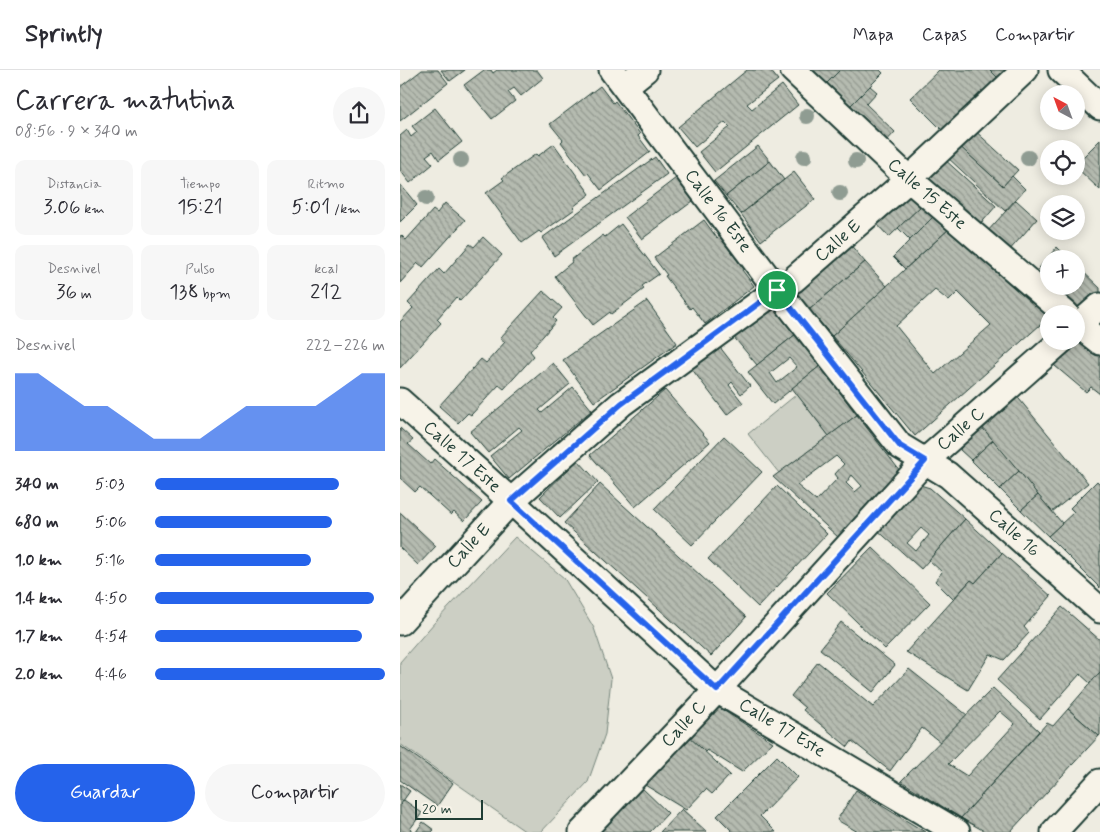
<!DOCTYPE html>
<html lang="es">
<meta charset="utf-8">
<style>
:root{--surface:#fff;--page:#f7f7f7;--text:#2b2b33;--muted:#7c7c81;--line:#e1e1e2;--accent:#2563eb}
body{margin:0;font-family:Mynerve,sans-serif;background:var(--page);color:var(--text);height:100vh;display:flex;flex-direction:column;font-size:19px;white-space:nowrap}
*{box-sizing:border-box;margin:0}
p{font-size:16px;color:var(--muted)}
.icon{flex:none;width:28px;height:28px;fill:none;stroke:currentColor;stroke-width:2;stroke-linecap:round;stroke-linejoin:round}
.map{position:relative;flex:1;overflow:hidden}
.panel{display:flex;flex-direction:column;background:var(--surface);width:400px}
.panel>*{flex:none}
.needle{width:32px;rotate:319deg}
.buttons{position:absolute;left:640px;top:15px;display:grid;gap:10px}
.buttons a{display:grid;place-items:center;width:45px;height:45px;border-radius:50%;background:var(--surface);box-shadow:0 2px 12px #0003;font-size:25px}
.scale{position:absolute;left:15px;bottom:12px;width:68px;box-sizing:border-box;padding-left:5px;border:2px solid #1f3d34;border-top:0;font-size:14px;line-height:18px;white-space:nowrap;color:#1f3d34;-webkit-text-stroke:4px #f7f3e8;paint-order:stroke}
.pin{position:absolute;display:grid;place-items:center;width:42px;height:42px;color:#fff;margin:-21px;border:2px solid #fff;border-radius:50%;box-shadow:0 1px 5px #0007}
.round{display:grid;place-items:center;flex:none;width:52px;height:52px;border-radius:26px;background:var(--page)}
.headline{display:flex;align-items:center;justify-content:space-between;height:85px;padding:0 15px}
h1{font-size:28px;font-weight:600;line-height:38px}
.figures{display:grid;grid-template-columns:repeat(3,1fr);gap:8px;height:85px;padding:5px 15px}
.figures div{display:grid;align-content:center;border-radius:10px;background:var(--page);text-align:center}
.figures b{font-size:21px;font-weight:600}
.figures small{font-size:14px;font-weight:400}
.figures p{font-size:14px}
.chart{height:140px;padding:10px 15px}
.chart p{display:flex;justify-content:space-between}
.chart svg{width:100%;height:90px;margin-top:5px;fill:var(--accent);opacity:.7}
.action{display:flex;gap:10px;margin-top:auto;padding:10px 15px}
.action a{flex:1;height:58px;border-radius:30px;background:var(--accent);color:#fff;font-size:20px;font-weight:600;line-height:58px;text-align:center}
.action a+a{background:var(--page);color:var(--text)}
ul{padding:0 15px;list-style:none;font-size:16px}
li{display:grid;grid-template-columns:80px 60px 1fr;align-items:center;height:38px}
li i{height:12px;border-radius:6px;background:var(--accent)}
header{display:flex;align-items:center;gap:30px;box-sizing:border-box;height:70px;padding:0 25px;background:var(--surface);border-bottom:1px solid var(--line)}
header strong{font-size:24px}
nav{display:flex;gap:28px;margin-inline-start:auto;font-size:18px}
main{display:flex;flex:1;min-height:0}
.map>svg:first-child{display:block}
</style>
<header>
<strong>Sprintly</strong>
<nav><a>Mapa</a><a>Capas</a><a>Compartir</a></nav>
</header>
<main>
<section class="panel">
<div class="headline"><div><h1>Carrera matutina</h1><p>08:56 · 9 × 340 m</p></div><a class="round"><svg class="icon" aria-label="share" viewBox="0 0 24 24"><path d="M12 15V3M7 8l5-5 5 5M5 13v7h14v-7"/></svg></a></div>
<div class="figures">
<div><p>Distancia</p><b>3.06<small> km</small></b></div>
<div><p>Tiempo</p><b>15:21</b></div>
<div><p>Ritmo</p><b>5:01<small> /km</small></b></div>
</div>
<div class="figures">
<div><p>Desnivel</p><b>36<small> m</small></b></div>
<div><p>Pulso</p><b>138<small> bpm</small></b></div>
<div><p>kcal</p><b>212</b></div>
</div>
<div class="chart"><p><span>Desnivel</span>222–226 m</p>
<svg viewBox="0 0 160 44" preserveAspectRatio="none"><path d="M0 44V6L10 6L20 14L30 22L40 22L50 30L60 38L70 38L80 38L90 30L100 22L110 22L120 22L130 22L140 14L150 6L160 6V44z"/></svg>
</div>
<ul>
<li><b>340 m</b>5:03<i style="width:80%"></i></li>
<li><b>680 m</b>5:06<i style="width:77%"></i></li>
<li><b>1.0 km</b>5:16<i style="width:68%"></i></li>
<li><b>1.4 km</b>4:50<i style="width:95%"></i></li>
<li><b>1.7 km</b>4:54<i style="width:90%"></i></li>
<li><b>2.0 km</b>4:46<i style="width:100%"></i></li>
</ul>
<div class="action"><a>Guardar</a><a>Compartir</a></div>
</section>
<div class="map">
<svg width="700" height="762" viewBox="0 0 700 762">
<defs>
<pattern id="building-back-hatch" width="6" height="6" patternUnits="userSpaceOnUse" patternTransform="scale(1.25)"><rect width="6" height="6" fill="#b5bbb0"/><path d="M-1 5l2 2M0 0l6 6M5-1l2 2" fill="none" stroke="#939990"/></pattern>
</defs>
<rect width="100%" height="100%" fill="#eeece1"/>
<filter id="ink" filterUnits="userSpaceOnUse"><feTurbulence type="fractalNoise" baseFrequency=".02" numOctaves="2"/><feDisplacementMap in="SourceGraphic" scale="10" xChannelSelector="R" yChannelSelector="G"/><feConvolveMatrix kernelMatrix="1 2 1 2 8 2 1 2 1" color-interpolation-filters="sRGB"/></filter>
<g filter="url(#ink)">
<!-- pitch -->
<g fill="#cccfc4" stroke="#76867c">
<polygon points="397,324 429,366 379,403 348,364"/>
<polygon points="115,467 164,508 194,558 211,609 205,664 188,712 141,762 126,762 0,674 0,592 35,552"/>
</g>
<!-- building -->
<g fill="url(#building-back-hatch)" stroke="#1f3d34" fill-rule="evenodd">
<polygon points="22,0 38,0 48,13 0,51 0,17"/>
<polygon points="41,0 65,0 50,11"/>
<polygon points="84,0 91,0 93,3 97,0 137,0 143,8 121,26 114,18 108,22 115,31 92,49 64,15"/>
<polygon points="347,0 370,0 378,10 347,34 352,39 382,15 398,35 315,102 299,82 330,57 325,52 295,77 278,57"/>
<polygon points="405,0 440,0 423,17"/>
<polygon points="440,0 480,0 483,3 446,40 423,17"/>
<polygon points="539,0 590,0 600,10 545,63 510,28"/>
<polygon points="590,0 610,0 600,10"/>
<polygon points="200,16 213,33 215,31 240,64 238,66 250,82 201,120 188,103 186,105 161,72 163,70 150,54"/>
<polygon points="470,16 477,22 466,34 495,62 483,75 446,40"/>
<polygon points="35,38 62,72 39,90 33,81 26,86 33,94 10,113 0,100 0,66 7,60 11,67 17,62 12,56"/>
<polygon points="572,58 618,100 603,116 557,74"/>
<polygon points="700,70 700,120 676,97 676,94"/>
<polygon points="154,74 190,124 173,137 175,139 141,163 139,161 122,173 86,123 104,110 102,108 136,84 138,86"/>
<polygon points="557,74 603,116 612,106 625,119 605,141 546,86"/>
<polygon points="358,76 370,91 326,126 314,111"/>
<polygon points="255,87 267,104 154,186 142,168"/>
<polygon points="543,88 596,136 578,157 524,109"/>
<polygon points="370,91 384,110 341,144 326,126"/>
<polygon points="394,102 415,129 361,171 341,144"/>
<polygon points="276,108 293,131 242,169 225,147"/>
<polygon points="0,114 17,135 0,152"/>
<polygon points="505,121 522,135 489,167 473,150"/>
<polygon points="616,130 637,149 608,182 586,163"/>
<polygon points="45,133 65,150 23,197 18,193 0,213 0,167 1,165 6,170 33,140 37,143"/>
<polygon points="522,135 534,146 510,170 498,158"/>
<polygon points="534,146 549,159 505,199 493,187"/>
<polygon points="304,150 317,168 319,166 344,199 342,200 354,216 305,254 292,237 290,239 265,206 267,205 254,188"/>
<polygon points="221,154 259,204 242,216 244,219 211,244 210,242 193,255 155,206 172,192 171,190 203,165 205,167"/>
<path d="M549,159L649,247L515,366L432,266ZM535,220L549,231L558,222L591,255L535,304L496,256Z"/>
<polygon points="83,167 102,185 60,231 56,227 37,249 41,253 0,298 0,252 13,238 8,233 39,199 44,204 70,174 74,177"/>
<polygon points="449,173 465,192 409,240 395,223"/>
<polygon points="657,177 668,188 668,189 649,189 649,209 644,214 633,205"/>
<polygon points="465,192 487,216 432,266 409,240"/>
<polygon points="676,195 700,218 700,224 678,246 644,214 649,209 649,216 676,216"/>
<polygon points="143,221 162,238 153,248 156,251 130,281 134,286 104,319 99,315 71,345 68,343 58,353 39,336 81,289 86,293 105,272 100,268"/>
<polygon points="247,231 277,273 194,332 163,290"/>
<polygon points="372,234 396,264 357,295 332,265"/>
<path d="M396,264L420,296L373,334L348,302ZM389,288L397,297L377,313L370,303Z"/>
<polygon points="676,264 700,280 700,324 691,317 686,322 649,291 669,271 676,271"/>
<polygon points="319,276 350,316 341,324 332,312 329,315 343,333 327,345 291,298"/>
<polygon points="153,293 170,314 139,340 142,343 173,317 192,340 109,409 90,386 122,360 119,357 88,383 70,362"/>
<polygon points="420,296 457,345 429,366 392,318"/>
<polygon points="265,320 310,372 235,437 190,385"/>
<polygon points="615,324 688,413 652,442 579,354"/>
<path d="M457,345L500,401L439,468L373,407ZM436,386L444,394L435,404L438,408L416,431L397,415ZM452,405L462,416L455,422L446,413Z"/>
<polygon points="579,354 593,370 571,390 560,380 565,366"/>
<polygon points="0,358 13,370 8,374 30,394 34,389 82,432 64,451 54,442 51,445 20,417 15,422 0,408"/>
<polygon points="324,366 362,402 292,475 254,439"/>
<polygon points="593,370 619,401 600,419 571,390"/>
<polygon points="178,390 198,412 160,448 140,427"/>
<polygon points="619,401 638,425 621,440 600,419"/>
<polygon points="697,411 700,414 700,518 648,466 674,442 670,438"/>
<polygon points="200,414 346,547 311,586 164,453"/>
<path d="M520,415L530,418L565,449L521,499L475,458ZM521,458L529,465L516,481L507,473Z"/>
<polygon points="377,416 427,464 358,537 308,489"/>
<polygon points="638,425 662,453 648,466 621,440"/>
<polygon points="0,442 36,476 18,495 0,478"/>
<polygon points="565,449 602,483 575,513 571,510 553,529 535,511 542,502 529,490"/>
<polygon points="472,477 530,533 485,579 427,523"/>
<polygon points="602,483 651,526 624,557 629,563 604,590 590,584 568,620 506,582 571,510 575,513"/>
<polygon points="662,537 700,570 700,602 690,613 680,604 640,649 597,610"/>
<polygon points="441,552 495,595 473,622 420,579"/>
<polygon points="418,592 473,637 509,599 567,645 540,672 522,658 490,701 452,671 448,677 403,640 405,638 391,626"/>
<polygon points="700,602 700,665 699,666 668,639"/>
<path d="M593,618L639,661L561,748L501,711ZM600,641L615,654L567,706L548,694Z"/>
<polygon points="318,637 373,672 342,702 307,680 305,682 290,668"/>
<polygon points="668,639 699,666 610,762 586,762 561,748 647,653 653,656"/>
<polygon points="287,665 330,705 312,724 306,719 286,740 240,712"/>
<polygon points="0,676 53,713 37,736 0,710"/>
<polygon points="377,686 398,707 360,746 376,762 333,762 317,746"/>
<polygon points="0,714 10,721 0,735"/>
<polygon points="240,716 268,743 250,762 196,762"/>
<polygon points="456,720 525,762 458,762 437,750"/>
<polygon points="4,730 22,743 10,759 14,762 0,762 0,735"/>
<polygon points="282,739 307,762 260,762"/>
<polygon points="23,752 34,760 32,762 16,762"/>
</g>
<g fill="none" stroke-linecap="round" stroke-linejoin="round">
<defs>
<g id="minor">
<polyline points="212,0 377,220 500,376 548,405 700,540"/>
<polyline points="393,0 509,109 666,244"/>
<polyline points="661,0 700,37"/>
<polyline points="225,16 245,0"/>
<polyline points="676,253 700,272"/>
<polyline points="676,257 700,236"/>
<polyline points="0,331 111,431 317,620 557,762"/>
<polyline points="0,552 111,431 221,334 377,220 393,210 509,109 625,0"/>
<polyline points="182,762 317,620 525,391 661,271"/>
<polyline points="654,762 700,712"/>
</g>
</defs>
<!-- minor casing -->
<use href="#minor" stroke="#1f3d34" stroke-width="29"/>
<!-- minor -->
<use href="#minor" stroke="#f7f3e8" stroke-width="25"/>
</g>
<!-- trees -->
<g fill="#8f9c92">
<circle cx="407" cy="46" r="8"/>
<circle cx="404" cy="87" r="8"/>
<circle cx="628" cy="88" r="8"/>
<circle cx="61" cy="90" r="8"/>
<circle cx="456" cy="91" r="8"/>
<circle cx="440" cy="123" r="8"/>
<circle cx="26" cy="128" r="8"/>
</g>
</g>
<g fill="none" stroke-linecap="round" stroke-linejoin="round" filter="url(#ink)">
<defs>
<polygon id="route" points="377,220 500,376 525,391 317,620 111,431 221,334"/>
</defs>
<!-- route casing -->
<use href="#route" stroke="#fff" stroke-width="10"/>
<!-- route -->
<use href="#route" stroke="#2563eb" stroke-width="6"/>
</g>
<g text-anchor="middle" dominant-baseline="central" stroke-width="4" stroke-linejoin="round" paint-order="stroke">
<!-- street labels -->
<g font-size="18" fill="#1f3d34" stroke="#f7f3e8">
<text transform="translate(527 124) rotate(41)">Calle 15 Este</text>
<text transform="translate(318 141) rotate(53)">Calle 16 Este</text>
<text transform="translate(438 171) rotate(-41)">Calle E</text>
<text transform="translate(561 359) rotate(-41)">Calle C</text>
<text transform="translate(62 387) rotate(42)">Calle 17 Este</text>
<text transform="translate(614 463) rotate(42)">Calle 16</text>
<text transform="translate(69 476) rotate(-47)">Calle E</text>
<text transform="translate(284 654) rotate(-47)">Calle C</text>
<text transform="translate(382 658) rotate(31)">Calle 17 Este</text>
</g>
</g>
</svg>
<div class="buttons">
<a><svg class="needle" viewBox="-14 -14 28 28"><path d="M0-13l5 13h-10z" fill="#e53935"/><path d="M0 13l5-13h-10z" fill="#7c7c81"/></svg></a>
<a><svg class="icon" aria-label="locate" viewBox="0 0 24 24"><circle cx="12" cy="12" r="6"/><path d="M12 2v4M12 18v4M2 12h4M18 12h4"/></svg></a>
<a><svg class="icon" aria-label="layers" viewBox="0 0 24 24"><path d="M12 4l9 5-9 5-9-5zM3 14l9 5 9-5"/></svg></a>
<a>+</a>
<a>−</a>
</div>
<div class="scale">20 m</div>
<div class="pin" style="left:377px;top:220px;background:#1e9e55"><svg class="icon" aria-label="arrive" viewBox="0 0 24 24"><path d="M6 21V4h12l-3 4 3 4H6"/></svg></div>
</div>
</main>
